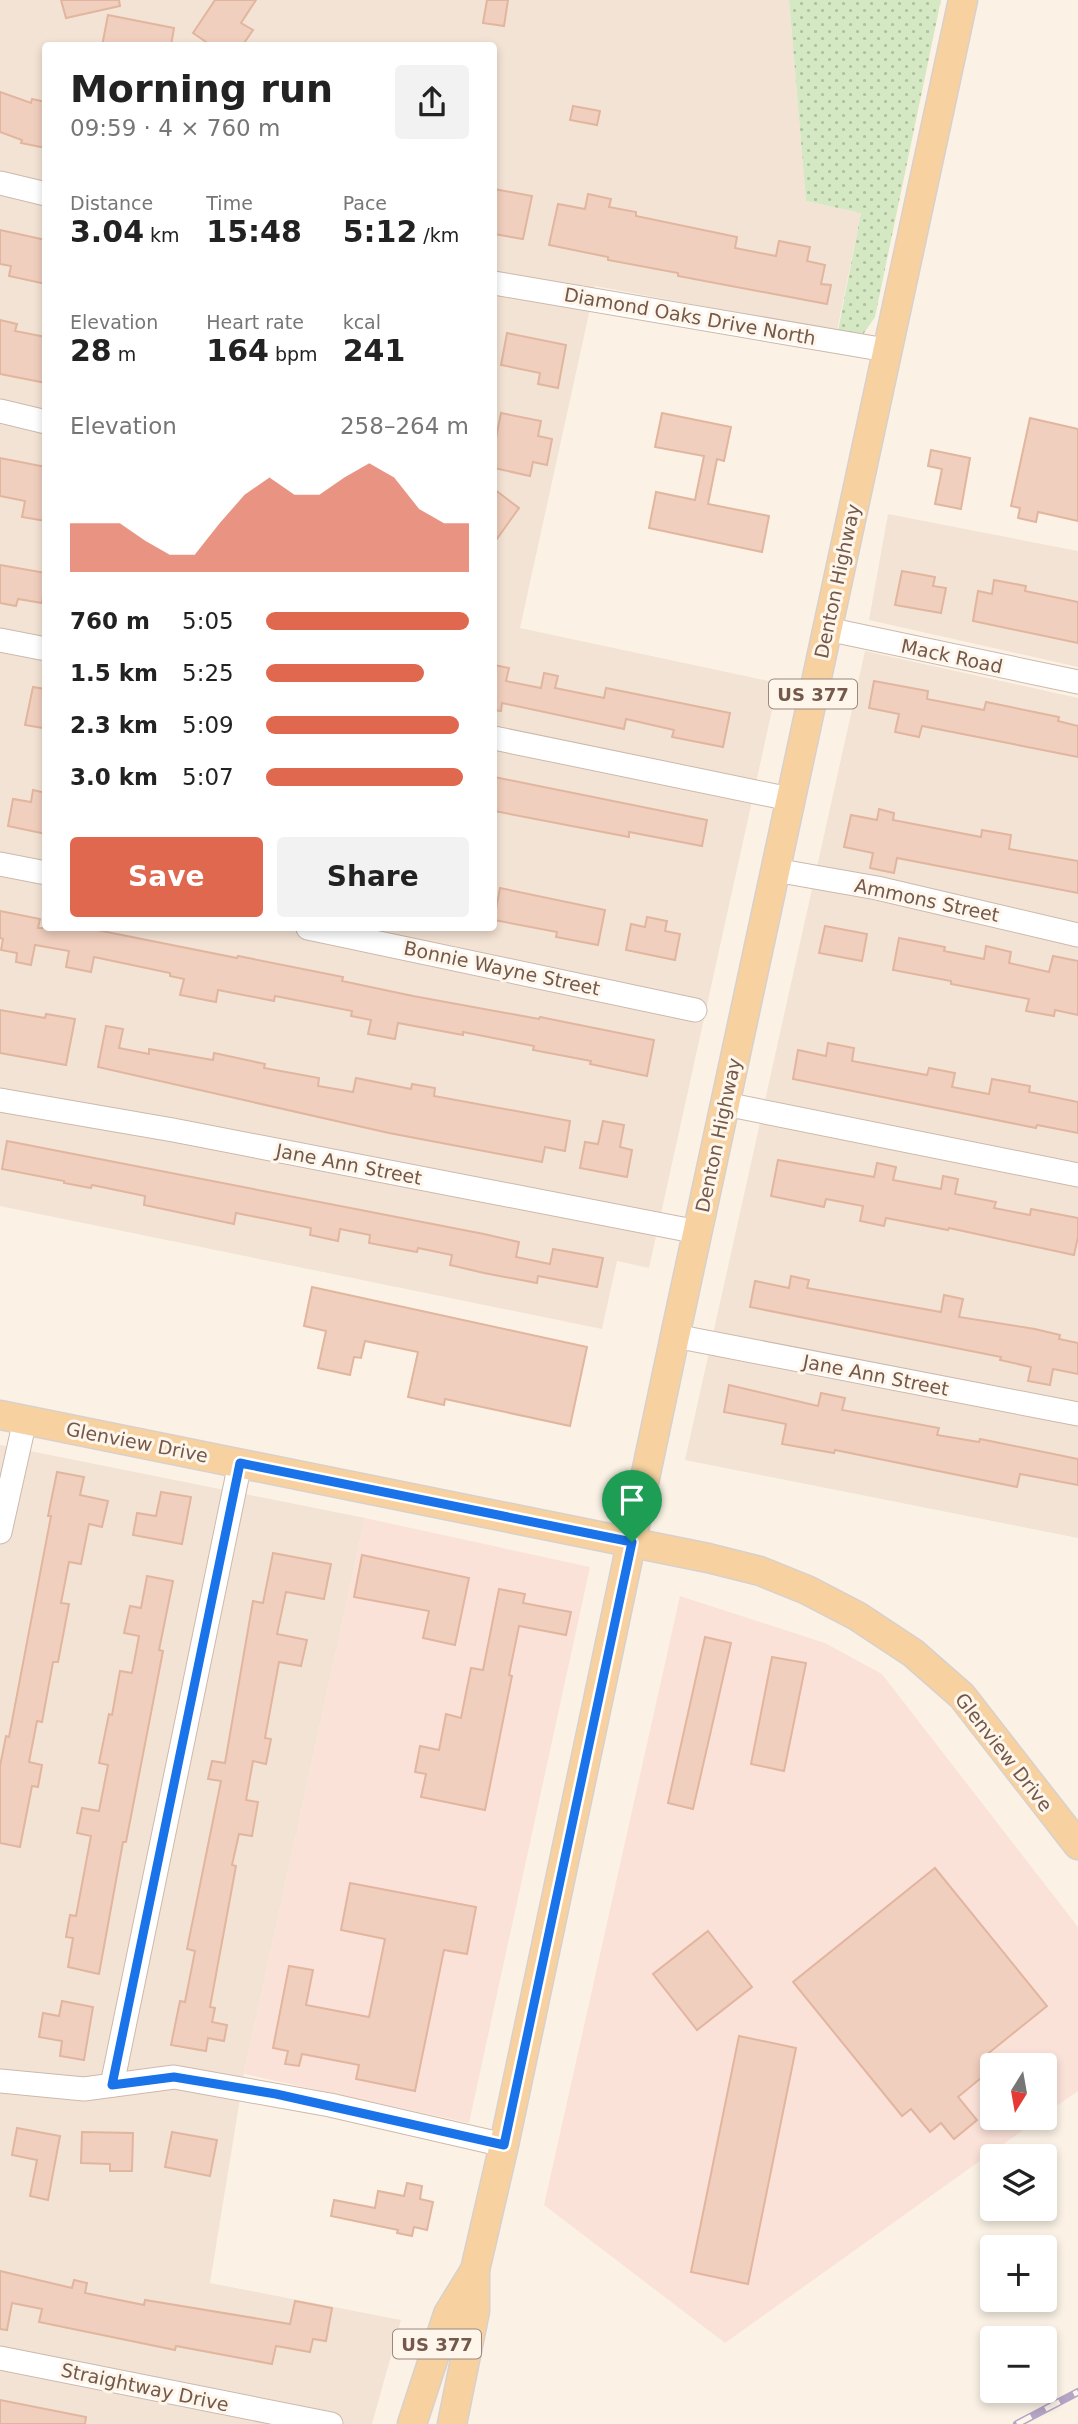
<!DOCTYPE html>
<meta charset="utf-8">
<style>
:root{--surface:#fff;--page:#f2f2f2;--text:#222;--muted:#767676;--accent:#e0684f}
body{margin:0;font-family:"DejaVu Sans",sans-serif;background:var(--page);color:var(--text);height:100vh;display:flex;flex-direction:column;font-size:26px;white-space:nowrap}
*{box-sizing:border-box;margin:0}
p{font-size:23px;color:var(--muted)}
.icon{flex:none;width:38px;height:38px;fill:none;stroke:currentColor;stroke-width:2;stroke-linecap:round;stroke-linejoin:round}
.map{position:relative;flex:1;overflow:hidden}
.panel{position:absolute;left:42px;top:42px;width:455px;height:889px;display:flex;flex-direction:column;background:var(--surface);border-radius:7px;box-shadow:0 4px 10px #0003}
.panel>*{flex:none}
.needle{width:46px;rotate:191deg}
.buttons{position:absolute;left:980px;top:2053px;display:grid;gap:14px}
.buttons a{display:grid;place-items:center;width:77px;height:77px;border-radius:7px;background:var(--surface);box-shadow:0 4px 10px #0003;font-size:35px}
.pin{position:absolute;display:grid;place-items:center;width:60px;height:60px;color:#fff;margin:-72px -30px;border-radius:50% 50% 50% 0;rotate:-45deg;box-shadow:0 0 7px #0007}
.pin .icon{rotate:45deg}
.round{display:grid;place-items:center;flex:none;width:74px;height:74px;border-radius:7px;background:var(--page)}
.headline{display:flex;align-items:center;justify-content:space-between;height:119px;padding:0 28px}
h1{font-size:38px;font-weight:700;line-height:52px}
.figures{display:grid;grid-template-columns:repeat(3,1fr);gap:10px;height:119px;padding:7px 28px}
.figures div{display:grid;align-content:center}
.figures b{font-size:30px;font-weight:700}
.figures small{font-size:19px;font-weight:400}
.figures p{font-size:19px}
.chart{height:196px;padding:14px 28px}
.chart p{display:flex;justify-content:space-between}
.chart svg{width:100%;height:126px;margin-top:7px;fill:var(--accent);opacity:.7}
.primary-button{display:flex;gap:14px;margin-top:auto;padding:14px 28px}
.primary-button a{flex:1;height:80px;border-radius:7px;background:var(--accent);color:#fff;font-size:28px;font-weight:700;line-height:80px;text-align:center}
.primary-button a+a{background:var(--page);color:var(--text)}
ul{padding:0 28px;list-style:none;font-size:23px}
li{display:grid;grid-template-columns:112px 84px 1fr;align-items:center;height:52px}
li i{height:18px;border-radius:9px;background:var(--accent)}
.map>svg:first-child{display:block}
</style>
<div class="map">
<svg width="1078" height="2424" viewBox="0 0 1078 2424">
<defs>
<pattern id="grass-dots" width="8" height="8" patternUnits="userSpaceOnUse" patternTransform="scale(1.75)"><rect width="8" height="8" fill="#d5e8c4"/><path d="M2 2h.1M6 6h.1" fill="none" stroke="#b1bfa1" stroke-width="1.8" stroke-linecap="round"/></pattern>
</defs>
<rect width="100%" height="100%" fill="#fbf2e5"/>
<!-- residential -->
<g fill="#f3e3d4" fill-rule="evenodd">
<path d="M0,0H789L806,201L861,213L837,331L595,286L520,628L778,683L649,1268L617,1261L602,1329L0,1206ZM46,46H494V928H46Z"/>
<polygon points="888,514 1078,551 1078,667 869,620"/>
<polygon points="865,651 1078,698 1078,1538 685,1460"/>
<polygon points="0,1445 365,1518 244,2074 210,2283 401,2320 372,2424 0,2424"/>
</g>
<!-- commercial -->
<g fill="#fbe2d9">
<polygon points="365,1518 590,1567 469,2123 244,2074"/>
<polygon points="680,1596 825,1643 882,1674 1078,1927 1078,2091 1045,2114 1045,2065 992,2065 992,2118 1040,2118 725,2343 544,2205"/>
</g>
<!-- grass -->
<polygon fill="url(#grass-dots)" points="789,0 941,0 875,317 862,336 838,331 861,213 806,201"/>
<!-- building -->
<g fill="#f0cfbe" stroke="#e2b59f" stroke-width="2">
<polygon points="61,0 119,0 120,6 66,18"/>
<polygon points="215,0 256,0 241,23 253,30 242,46 212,46 193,33"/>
<polygon points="487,0 508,0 504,26 483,23"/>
<polygon points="108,15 174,28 171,46 102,46"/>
<polygon points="0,92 31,103 32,99 46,102 46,148 21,143 22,140 0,132"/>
<polygon points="573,106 600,111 597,125 570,120"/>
<polygon points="494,189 532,196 523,239 494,234"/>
<polygon points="588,194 611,199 609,207 636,212 636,216 737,237 735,248 776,256 779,241 810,247 807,261 825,265 821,284 831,285 827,304 678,276 678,273 608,260 608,257 549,245 558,204 585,209"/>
<polygon points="0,230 46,240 46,284 9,276 11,266 0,264"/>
<polygon points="0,320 17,324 15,331 46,337 46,383 0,374"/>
<polygon points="507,333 566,345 558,388 538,384 540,373 501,365"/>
<polygon points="501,413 541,421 538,436 552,439 547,465 533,462 530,476 494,468 494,448"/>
<polygon points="662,413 731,427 724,461 717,459 708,504 769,516 762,552 649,528 656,492 695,500 704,456 655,447"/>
<polygon points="1030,418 1078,429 1078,521 1038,512 1036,522 1018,518 1020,508 1011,506"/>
<polygon points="931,450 970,458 961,509 935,504 942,469 928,466"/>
<polygon points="0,458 46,467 46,521 22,517 25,501 0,496"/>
<polygon points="494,489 519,508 494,543"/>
<polygon points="0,565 46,573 42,603 18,599 16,606 0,603"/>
<polygon points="902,571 935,577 933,586 946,588 941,613 895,605"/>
<polygon points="994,580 1026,586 1025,591 1078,602 1078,643 973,621 978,591 992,594"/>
<polygon points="494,665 509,668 506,681 541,688 544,673 558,676 555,688 604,698 606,688 730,713 723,747 672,737 674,730 626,719 624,729 502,703 501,711 494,710"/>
<polygon points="874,681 928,691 927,699 984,710 986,702 1059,717 1058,721 1078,726 1078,757 922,726 919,737 895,732 899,714 869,708"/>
<polygon points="33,687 46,689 43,728 25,725"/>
<polygon points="494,777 707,820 702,846 629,832 629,837 494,811"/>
<polygon points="33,790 46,793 46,834 8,826 13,799 31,802"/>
<polygon points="879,809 894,813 893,820 981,837 982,830 1011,835 1009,849 1078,861 1078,893 897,858 894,873 870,868 873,853 844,847 851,815 877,820"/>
<polygon points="500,888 605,910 598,945 556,937 557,932 494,920"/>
<polygon points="0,911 40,919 38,928 87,928 237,958 238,956 343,977 342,981 413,996 539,1019 540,1017 654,1040 647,1076 590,1064 591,1061 533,1050 534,1046 463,1032 463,1035 398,1023 395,1039 368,1034 371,1020 351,1016 352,1011 275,996 274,1001 218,990 216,1002 180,995 184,979 170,976 170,973 94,957 91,972 66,967 69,951 35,945 31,965 16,962 17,953 1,950 3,939 0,938"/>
<polygon points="647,917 667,921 665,931 680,934 675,960 626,950 631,924 645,927"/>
<polygon points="825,926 867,934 862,961 819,953"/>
<polygon points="899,938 945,947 944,951 984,959 986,946 1011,952 1009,963 1049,972 1053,956 1078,961 1078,1015 1055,1010 1054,1016 1026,1011 1029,999 951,984 951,981 893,970"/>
<polygon points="0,1010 45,1018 46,1014 75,1019 66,1065 0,1053"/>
<polygon points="106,1026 123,1029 119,1048 149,1054 149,1049 213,1060 214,1053 265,1064 264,1068 319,1078 318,1086 353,1092 356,1078 411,1089 412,1084 435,1088 434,1096 570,1121 565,1151 545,1147 542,1162 389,1133 98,1067"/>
<polygon points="828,1043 854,1048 852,1061 927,1075 929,1068 955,1073 952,1087 989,1094 992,1079 1030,1086 1029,1092 1078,1102 1078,1133 1037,1125 1036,1128 793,1079 798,1050 826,1056"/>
<polygon points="603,1121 624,1125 620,1147 632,1150 627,1177 580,1168 585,1142 598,1144"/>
<polygon points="7,1141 484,1234 519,1242 516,1257 550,1264 553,1249 603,1258 597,1287 538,1276 537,1283 484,1273 450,1265 452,1255 418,1248 417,1252 369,1243 370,1235 340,1229 338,1241 310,1235 311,1228 236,1213 234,1224 144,1205 145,1196 92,1185 91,1188 64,1183 64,1181 2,1169"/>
<polygon points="778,1160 874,1177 877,1163 896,1167 893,1180 941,1189 943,1176 958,1179 955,1194 996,1202 994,1208 1030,1215 1031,1209 1078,1218 1078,1237 1074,1255 949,1228 948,1230 886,1218 884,1226 860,1221 863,1206 826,1199 824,1207 771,1196"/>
<polygon points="791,1276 809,1280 807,1288 941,1312 944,1295 963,1299 959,1317 1035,1329 1060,1335 1059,1339 1078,1343 1078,1374 1053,1369 1050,1385 1028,1381 1031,1367 1000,1360 1001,1357 750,1307 755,1281 789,1288"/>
<polygon points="312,1287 587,1347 570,1426 445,1399 444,1405 408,1397 418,1352 365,1341 361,1358 354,1357 350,1375 318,1368 326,1331 304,1326"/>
<polygon points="729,1385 818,1406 821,1393 845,1398 842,1410 939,1428 937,1435 979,1442 980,1439 1078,1459 1078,1485 1020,1474 1017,1487 835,1450 834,1453 782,1444 786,1424 724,1412"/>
<polygon points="57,1472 84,1477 80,1495 108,1501 102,1527 89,1524 81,1564 69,1562 61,1603 69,1604 58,1662 53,1662 42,1722 37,1721 29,1762 42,1765 38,1787 32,1786 20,1847 0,1843 0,1766 6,1736 9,1737 51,1516 48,1516"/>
<polygon points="161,1492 191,1497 182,1544 133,1535 137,1513 156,1516"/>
<polygon points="273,1553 331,1564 324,1599 286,1592 277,1634 307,1640 301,1666 279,1662 265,1738 271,1739 266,1764 253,1761 246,1800 258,1802 252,1836 239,1834 232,1865 236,1866 210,2007 215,2008 212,2022 227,2025 224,2041 208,2038 206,2051 171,2045 180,2001 185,2002 195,1951 187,1949 221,1781 208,1779 212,1761 225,1763 253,1601 263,1603"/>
<polygon points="362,1555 469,1578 455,1645 423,1638 429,1611 354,1597"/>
<polygon points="147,1576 173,1581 159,1650 163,1651 126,1842 123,1842 99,1974 68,1967 73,1938 66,1937 70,1915 76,1916 91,1836 77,1833 82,1808 99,1811 108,1765 99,1763 109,1714 112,1715 120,1671 132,1673 139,1636 124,1633 130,1606 141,1608"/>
<polygon points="499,1589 525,1594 523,1603 571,1612 566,1635 519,1626 509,1675 512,1676 485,1810 421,1797 426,1774 415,1772 420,1746 439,1750 446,1714 461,1718 471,1668 483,1670"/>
<polygon points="705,1637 731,1643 693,1809 668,1803"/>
<polygon points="772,1657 806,1663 784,1771 751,1764"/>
<polygon points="935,1868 1047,2006 985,2056 993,2065 992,2069 958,2097 977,2120 954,2139 941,2123 930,2132 911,2109 902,2116 793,1982"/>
<polygon points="350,1883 476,1907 467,1954 444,1950 415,2091 356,2079 359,2065 302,2054 299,2066 285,2064 288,2051 273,2048 289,1966 313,1970 306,2005 369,2017 385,1939 341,1930"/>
<polygon points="708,1931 752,1987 697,2030 653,1974"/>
<polygon points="62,2001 93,2007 84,2060 60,2056 62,2041 39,2037 43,2013 59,2016"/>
<polygon points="739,2036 796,2048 748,2284 691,2272"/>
<polygon points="17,2128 60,2136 48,2200 30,2196 37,2160 12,2155"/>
<polygon points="82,2132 133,2133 132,2171 110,2171 110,2164 81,2163"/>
<polygon points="172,2132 217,2140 210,2176 165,2167"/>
<polygon points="407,2183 422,2186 420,2199 433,2202 427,2230 414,2227 412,2236 397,2233 398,2230 331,2216 334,2200 375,2208 378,2191 404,2196"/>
<polygon points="0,2271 72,2288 74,2280 87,2283 85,2293 144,2305 145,2300 290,2324 295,2301 332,2308 326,2341 313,2339 310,2352 276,2346 272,2364 176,2346 175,2350 39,2322 42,2309 12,2303 7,2330 0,2329"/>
<polygon points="0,2400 86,2417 85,2424 0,2424"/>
</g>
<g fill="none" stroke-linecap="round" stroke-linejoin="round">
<defs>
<g id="minor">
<polyline points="0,183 46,194"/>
<polyline points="494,283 886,350"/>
<polyline points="0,411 46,422"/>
<polyline points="827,629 1078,682"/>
<polyline points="0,640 46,649"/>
<polyline points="494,738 790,799"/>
<polyline points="0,864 46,873"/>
<polyline points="775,870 877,888 1078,935"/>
<polyline points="308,928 695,1010"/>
<polyline points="0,1100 173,1130 698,1232"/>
<polyline points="725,1104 1078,1175"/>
<polyline points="675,1336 1078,1414"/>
<polyline points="0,1532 25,1420"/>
<polyline points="0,2081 84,2089 174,2077 330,2105 504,2145"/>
<polyline points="112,2085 240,1463"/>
<polyline points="0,2358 331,2424"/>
</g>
<g id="major">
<polyline points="0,1415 708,1558 760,1571 807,1590 857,1616 913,1653 962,1696 1078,1845"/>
<polyline points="412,2424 448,2314 475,2270"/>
<polyline points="452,2424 475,2311 475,2270 504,2145 675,1336 963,0"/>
</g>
</defs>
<!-- minor casing -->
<use href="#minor" stroke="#cdb9ac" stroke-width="25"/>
<!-- major casing -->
<use href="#major" stroke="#d8d0cd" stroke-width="31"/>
<!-- minor -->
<use href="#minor" stroke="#fff" stroke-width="23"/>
<!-- major -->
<use href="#major" stroke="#f7d2a0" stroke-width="28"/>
<defs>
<polyline id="rail" points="1017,2424 1078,2392"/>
</defs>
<!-- rail casing -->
<use href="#rail" stroke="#b4a4c5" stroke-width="8"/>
<!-- rail -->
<use href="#rail" stroke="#fef6eb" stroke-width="5" stroke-dasharray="16" stroke-linecap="butt"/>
</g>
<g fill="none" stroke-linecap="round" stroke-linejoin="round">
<defs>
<polygon id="route" points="240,1463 632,1542 504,2145 276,2094 174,2077 112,2085"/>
</defs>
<!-- route casing -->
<use href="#route" stroke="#fff" stroke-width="14"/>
<!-- route -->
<use href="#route" stroke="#1a73e8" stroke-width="9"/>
</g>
<g text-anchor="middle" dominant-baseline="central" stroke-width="6" stroke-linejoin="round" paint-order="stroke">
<!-- shield labels -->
<g fill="#fef6eb" stroke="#9d877b" stroke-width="2">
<rect x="769" y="679.5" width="88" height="29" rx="5"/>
<rect x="393" y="2329.5" width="88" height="29" rx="5"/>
</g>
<g font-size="18" font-weight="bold" fill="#73584b">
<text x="813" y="694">US 377</text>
<text x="437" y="2344">US 377</text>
</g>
<!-- street labels -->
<g font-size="19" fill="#73584b" stroke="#fef6eb">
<text transform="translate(690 316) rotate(10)">Diamond Oaks Drive North</text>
<text transform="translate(837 581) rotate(-78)">Denton Highway</text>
<text transform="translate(952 656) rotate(12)">Mack Road</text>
<text transform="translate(927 900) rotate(12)">Ammons Street</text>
<text transform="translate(502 968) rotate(12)">Bonnie Wayne Street</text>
<text transform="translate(718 1135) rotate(-78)">Denton Highway</text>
<text transform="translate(349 1164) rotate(11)">Jane Ann Street</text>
<text transform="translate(876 1375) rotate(11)">Jane Ann Street</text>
<text transform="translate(137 1442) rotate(11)">Glenview Drive</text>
<text transform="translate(1004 1752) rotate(52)">Glenview Drive</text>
<text transform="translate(145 2387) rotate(12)">Straightway Drive</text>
</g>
</g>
</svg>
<div class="buttons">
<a><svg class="needle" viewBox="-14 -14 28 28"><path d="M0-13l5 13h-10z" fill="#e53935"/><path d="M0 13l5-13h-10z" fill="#767676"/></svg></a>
<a><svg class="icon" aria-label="layers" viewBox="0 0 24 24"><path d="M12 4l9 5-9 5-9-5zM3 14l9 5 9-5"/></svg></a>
<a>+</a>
<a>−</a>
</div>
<div class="pin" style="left:632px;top:1542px;background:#1e9e55"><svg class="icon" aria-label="arrive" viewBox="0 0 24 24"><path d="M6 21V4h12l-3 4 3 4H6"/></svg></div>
<section class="panel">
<div class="headline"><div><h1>Morning run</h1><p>09:59 · 4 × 760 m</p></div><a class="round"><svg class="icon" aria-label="share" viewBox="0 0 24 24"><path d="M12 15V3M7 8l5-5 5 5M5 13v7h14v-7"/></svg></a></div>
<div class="figures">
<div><p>Distance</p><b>3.04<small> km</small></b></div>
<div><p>Time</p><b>15:48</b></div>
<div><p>Pace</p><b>5:12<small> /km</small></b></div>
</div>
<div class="figures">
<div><p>Elevation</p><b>28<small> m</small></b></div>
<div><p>Heart rate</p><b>164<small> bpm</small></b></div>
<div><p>kcal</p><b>241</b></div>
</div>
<div class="chart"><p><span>Elevation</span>258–264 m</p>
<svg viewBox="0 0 160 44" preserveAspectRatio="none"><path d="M0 44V27L10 27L20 27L30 33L40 38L50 38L60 27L70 17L80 11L90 17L100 17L110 11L120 6L130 11L140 22L150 27L160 27V44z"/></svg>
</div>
<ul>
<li><b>760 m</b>5:05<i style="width:100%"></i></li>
<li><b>1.5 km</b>5:25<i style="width:78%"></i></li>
<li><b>2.3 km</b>5:09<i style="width:95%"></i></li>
<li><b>3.0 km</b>5:07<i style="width:97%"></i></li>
</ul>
<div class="primary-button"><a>Save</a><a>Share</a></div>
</section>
</div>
